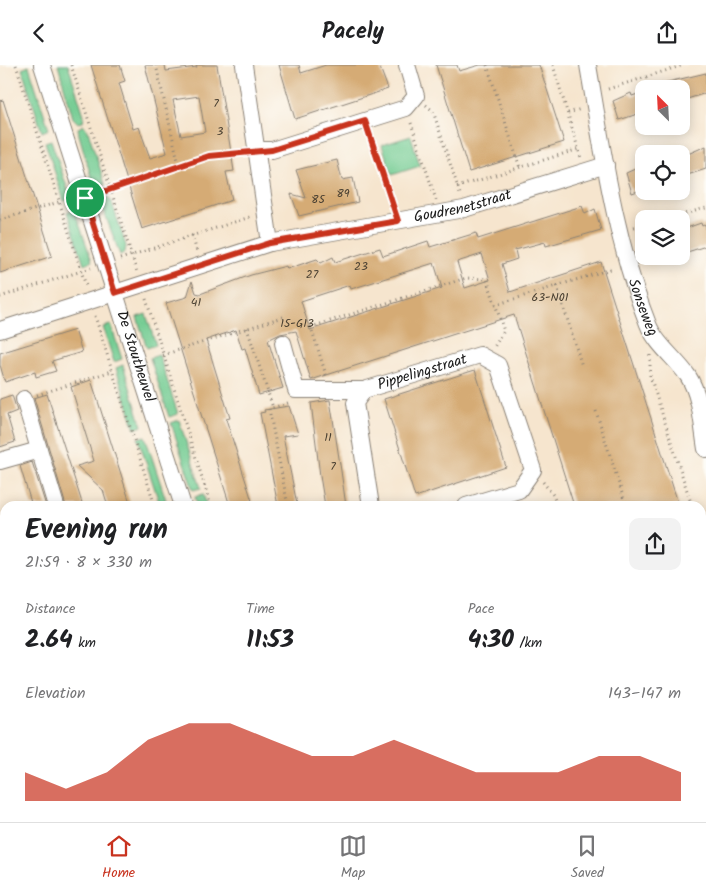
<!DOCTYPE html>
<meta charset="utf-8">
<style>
:root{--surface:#fff;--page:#f2f2f2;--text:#202124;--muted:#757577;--line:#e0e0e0;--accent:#c8321e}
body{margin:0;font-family:Kalam,sans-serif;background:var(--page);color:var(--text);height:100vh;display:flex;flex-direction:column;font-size:19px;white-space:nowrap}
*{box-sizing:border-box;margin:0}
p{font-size:16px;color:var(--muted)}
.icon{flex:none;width:28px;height:28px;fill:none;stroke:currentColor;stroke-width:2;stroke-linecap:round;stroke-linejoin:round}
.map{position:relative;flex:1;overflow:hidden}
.panel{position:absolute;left:0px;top:436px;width:706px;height:321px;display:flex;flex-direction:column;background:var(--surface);border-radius:15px 15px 0 0;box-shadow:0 2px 12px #0003}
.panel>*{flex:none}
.needle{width:32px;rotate:336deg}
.tools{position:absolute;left:635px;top:15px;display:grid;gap:10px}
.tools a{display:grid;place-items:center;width:55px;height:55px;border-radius:10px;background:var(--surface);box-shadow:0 2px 12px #0003;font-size:25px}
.pin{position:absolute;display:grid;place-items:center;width:42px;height:42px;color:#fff;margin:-21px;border:2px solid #fff;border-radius:50%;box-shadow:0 1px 5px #0007}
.round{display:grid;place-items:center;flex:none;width:52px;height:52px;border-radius:10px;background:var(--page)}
.head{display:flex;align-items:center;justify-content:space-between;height:85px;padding:0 25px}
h1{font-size:28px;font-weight:800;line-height:38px}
.figures{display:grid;grid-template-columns:repeat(3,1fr);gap:8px;height:85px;padding:5px 25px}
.figures div{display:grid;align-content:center}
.figures b{font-size:25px;font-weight:800}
.figures small{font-size:14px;font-weight:400}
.figures p{font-size:14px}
.chart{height:140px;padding:10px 25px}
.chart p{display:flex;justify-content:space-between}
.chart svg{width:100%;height:90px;margin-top:5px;fill:var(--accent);opacity:.7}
header{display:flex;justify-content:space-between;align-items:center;height:65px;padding:0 25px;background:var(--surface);font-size:22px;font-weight:800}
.tabs{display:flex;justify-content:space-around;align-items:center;height:70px;border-top:1px solid var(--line);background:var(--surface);font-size:14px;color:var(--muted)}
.tabs a{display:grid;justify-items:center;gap:2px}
.tabs .selected{color:var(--accent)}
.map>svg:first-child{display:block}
</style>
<header><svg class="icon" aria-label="back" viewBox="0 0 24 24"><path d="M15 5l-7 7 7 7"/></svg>Pacely<svg class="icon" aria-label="share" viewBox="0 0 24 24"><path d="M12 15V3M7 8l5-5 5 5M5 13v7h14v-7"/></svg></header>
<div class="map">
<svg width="706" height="757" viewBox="0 0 706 757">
<rect width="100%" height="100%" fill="#fdfcf7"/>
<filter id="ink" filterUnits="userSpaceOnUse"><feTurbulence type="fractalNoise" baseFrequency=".02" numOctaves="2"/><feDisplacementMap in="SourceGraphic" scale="10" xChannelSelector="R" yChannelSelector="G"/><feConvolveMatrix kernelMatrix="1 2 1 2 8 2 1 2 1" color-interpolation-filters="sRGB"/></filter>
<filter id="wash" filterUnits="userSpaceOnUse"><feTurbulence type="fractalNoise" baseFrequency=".0096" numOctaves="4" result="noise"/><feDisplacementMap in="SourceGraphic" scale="20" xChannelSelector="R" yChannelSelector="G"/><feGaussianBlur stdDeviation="1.12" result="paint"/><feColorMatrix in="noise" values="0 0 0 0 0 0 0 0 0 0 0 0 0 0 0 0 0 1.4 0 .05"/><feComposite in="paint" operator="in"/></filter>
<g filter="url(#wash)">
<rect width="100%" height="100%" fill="#f6e5ce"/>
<!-- green -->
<g fill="#74cc93" stroke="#487458">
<polygon points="58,0 68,0 84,50 83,57 78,58 73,53"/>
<polygon points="29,1 49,64 42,67 22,4"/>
<polygon points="84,60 88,66 105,119 103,126 99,127 94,122 79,70 78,63"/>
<polygon points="411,71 420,101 392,110 382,80"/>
<polygon points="51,75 71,134 64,136 45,77"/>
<polygon points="107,132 112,138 126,181 125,187 120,190 102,141 101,134"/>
<polygon points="74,144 92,196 84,199 67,147"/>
<polygon points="146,249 156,280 147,283 137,252"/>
<polygon points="111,260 122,294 114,297 103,262"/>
<polygon points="159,290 178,349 169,352 150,293"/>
<polygon points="123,300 142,361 135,364 116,303"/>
<polygon points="179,355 201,423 193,425 171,358"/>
<polygon points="145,371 166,435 159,437 138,373"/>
<polygon points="203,429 207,441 198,441 195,432"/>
</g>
<!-- forest -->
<polygon fill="#5fb07d" stroke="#3e664c" points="0,683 5,684 5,738 0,747"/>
<g id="blocks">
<!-- building -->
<g fill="#d5ab74" fill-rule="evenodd">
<path d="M91,0H120L125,16L119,18L133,64L139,62L150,93L167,88L145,0H165L166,6L197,2L196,0H217L234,106L226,107L232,135L142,164ZM199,31L205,67L181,71L173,35Z"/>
<polygon points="279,0 299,0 301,8 326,0 379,0 388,24 295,54"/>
<polygon points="436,0 457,0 459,6 480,0 539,0 564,77 469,107"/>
<polygon points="706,8 706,28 681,36 681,24 656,24 655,20"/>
<polygon points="644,27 644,47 619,55 613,36 631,28 632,31"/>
<polygon points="3,35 52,191 0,208 0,36"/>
<polygon points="706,81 706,104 681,112 681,92"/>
<polygon points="337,95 342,115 353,113 358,137 299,151 291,129 306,133 296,105"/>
<polygon points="644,100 644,124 632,128 626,108"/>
<path d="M582,141L585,149L595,144L601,165L546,181L545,177L515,185L517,194L502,199L510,227L601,197L679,441H574L514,250L311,315L296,266L280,269L268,275L283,323L259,330L245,283L242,284L236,265L206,275L230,353L226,354L252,436L249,437L250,441H230L166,238L187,232L192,216L196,228L200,229L251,210L286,201L287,204L317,194L321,198L333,192L335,197L380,183L383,191L428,176L430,182L476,168L478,174ZM482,189L490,215L465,223L457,197ZM434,198L442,223L310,265L301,236L350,220L351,224Z"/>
<polygon points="701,158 702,161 706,159 706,181 681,189 681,165"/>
<polygon points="75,265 82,287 52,296 56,306 36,312 35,307 5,317 0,300 0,288"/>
<polygon points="475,305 506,402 415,432 384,334"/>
<polygon points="91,315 96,330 131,441 108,441 103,425 77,401 94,396 71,322"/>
<polygon points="47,329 71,403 83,441 66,441 34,333"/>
<polygon points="12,330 17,346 7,350 15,377 0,382 0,334"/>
<polygon points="330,335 341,406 346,441 325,441 320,411 311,338"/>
<polygon points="289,341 298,369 283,371 297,439 278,441 260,348 265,347 264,345"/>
<polygon points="32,397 46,441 32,441 20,401"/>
</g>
</g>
</g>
<g filter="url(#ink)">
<use href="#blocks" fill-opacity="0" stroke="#898075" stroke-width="1"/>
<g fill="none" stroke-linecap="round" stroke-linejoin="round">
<defs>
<g id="minor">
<path id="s1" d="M42,0L183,441"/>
<polyline points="244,0 270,178"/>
<path id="s2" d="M588,0C603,87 615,176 648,259C655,278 676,294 688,311C701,331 702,360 706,384"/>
<polyline points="256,85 272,85 406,43 416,31 407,0"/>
<path id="s3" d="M0,265L270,178L464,144L606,100"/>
<polyline points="283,278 296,325 364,325"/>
<polyline points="24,334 56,441"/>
<polyline points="0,396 39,385"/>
<path id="s4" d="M371,441L355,338L364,325L480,290L498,300L533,405L519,425L466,441"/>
<polyline points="701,483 706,481"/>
<polyline points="0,528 5,532"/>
<polyline points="155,752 157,757"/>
<polyline points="282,752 283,757"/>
<polyline points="481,752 481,757"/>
<polyline points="647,752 648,757"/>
<polyline points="11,757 12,752"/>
</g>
</defs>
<!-- minor casing -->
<use href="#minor" stroke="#898075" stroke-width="18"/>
<!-- path -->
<g stroke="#898075" stroke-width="3" stroke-dasharray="1 4" stroke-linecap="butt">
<polyline points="16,0 86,221"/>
<polyline points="71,0 137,207"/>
<polyline points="156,0 179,100"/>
<polyline points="487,0 520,103"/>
<polyline points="553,0 581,93"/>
<polyline points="608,24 684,0"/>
<polyline points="426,40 433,46 460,129"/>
<polyline points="568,48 581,44"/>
<polyline points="411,58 436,135"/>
<polyline points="370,71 393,141"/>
<polyline points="457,122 579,84"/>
<polyline points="98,129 209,91 242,87"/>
<polyline points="666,154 706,143"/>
<polyline points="0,155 59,137"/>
<polyline points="634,162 644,160"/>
<polyline points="192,170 197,187"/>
<polyline points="120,194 250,152"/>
<polyline points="557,221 582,301"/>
<polyline points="0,232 91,203"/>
<polyline points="146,234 211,441"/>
<polyline points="495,240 614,203"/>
<polyline points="95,251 155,441"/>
<polyline points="247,263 273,343"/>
<polyline points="163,290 283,252"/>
<polyline points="650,290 650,311 692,441"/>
<polyline points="326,310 311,262 466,213 487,214 504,266 494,282"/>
<polyline points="37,330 112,306"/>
<polyline points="288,338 269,344 288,441"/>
<polyline points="596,346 626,441"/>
<polyline points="543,417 553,430 557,441"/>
<polyline points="701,586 706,585"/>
<polyline points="0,670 5,672"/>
<polyline points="250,752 251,757"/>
<polyline points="308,752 310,757"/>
<polyline points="394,752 395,757"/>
<polyline points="566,752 567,757"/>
</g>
<!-- minor -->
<use href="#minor" stroke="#fff" stroke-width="16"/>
</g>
</g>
<g fill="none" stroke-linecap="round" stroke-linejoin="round" filter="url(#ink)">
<defs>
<polygon id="route" points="365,56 398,156 270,178 115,228 85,133 209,91 272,85"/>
</defs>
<!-- route casing -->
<use href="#route" stroke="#fff" stroke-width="10"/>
<!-- route -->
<use href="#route" stroke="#c8321e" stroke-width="6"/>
</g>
<g text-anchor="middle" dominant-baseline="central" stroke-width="4" stroke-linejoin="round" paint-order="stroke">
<!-- number labels -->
<g font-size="12" fill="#4a4032">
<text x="216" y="38">7</text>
<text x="220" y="66">3</text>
<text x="343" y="128">89</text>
<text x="318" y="134">85</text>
<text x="361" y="201">23</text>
<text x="312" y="209">27</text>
<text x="550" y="232">63-N01</text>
<text x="196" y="237">41</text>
<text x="297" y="258">15-G13</text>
<text x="328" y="372">11</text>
<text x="333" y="401">7</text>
</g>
<!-- street labels -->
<g font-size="15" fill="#1c1c1c" stroke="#fdfcf7">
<text stroke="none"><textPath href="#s3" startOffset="480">Goudrenetstraat</textPath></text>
<text stroke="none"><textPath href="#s2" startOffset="249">Sonseweg</textPath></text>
<text stroke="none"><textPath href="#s1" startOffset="306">De Stoutheuvel</textPath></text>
<text stroke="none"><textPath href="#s4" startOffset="181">Pippelingstraat</textPath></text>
</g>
</g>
</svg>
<div class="tools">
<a><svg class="needle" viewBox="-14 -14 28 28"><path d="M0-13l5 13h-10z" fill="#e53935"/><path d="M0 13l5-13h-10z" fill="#757577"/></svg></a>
<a><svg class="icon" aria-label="locate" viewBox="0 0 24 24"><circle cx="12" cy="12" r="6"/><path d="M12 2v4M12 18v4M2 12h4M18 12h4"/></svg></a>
<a><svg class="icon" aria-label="layers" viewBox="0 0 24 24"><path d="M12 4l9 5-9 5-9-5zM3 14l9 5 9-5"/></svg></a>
</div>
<div class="pin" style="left:85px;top:133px;background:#1e9e55"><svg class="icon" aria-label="arrive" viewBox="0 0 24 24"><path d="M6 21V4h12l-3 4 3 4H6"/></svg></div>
<section class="panel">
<div class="head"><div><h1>Evening run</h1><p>21:59 · 8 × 330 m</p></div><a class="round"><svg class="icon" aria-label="share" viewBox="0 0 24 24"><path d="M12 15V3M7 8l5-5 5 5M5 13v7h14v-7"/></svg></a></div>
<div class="figures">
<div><p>Distance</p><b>2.64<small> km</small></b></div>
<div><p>Time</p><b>11:53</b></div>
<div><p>Pace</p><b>4:30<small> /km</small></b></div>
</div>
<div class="chart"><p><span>Elevation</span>143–147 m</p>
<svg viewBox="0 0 160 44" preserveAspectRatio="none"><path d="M0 44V30L10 38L20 30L30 14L40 6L50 6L60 14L70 22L80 22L90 14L100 22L110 30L120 30L130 30L140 22L150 22L160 30V44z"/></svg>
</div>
</section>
</div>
<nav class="tabs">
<a class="selected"><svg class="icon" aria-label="home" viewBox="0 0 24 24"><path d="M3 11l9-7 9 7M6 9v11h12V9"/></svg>Home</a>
<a><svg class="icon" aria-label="map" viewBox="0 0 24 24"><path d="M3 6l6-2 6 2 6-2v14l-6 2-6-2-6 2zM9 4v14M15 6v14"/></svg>Map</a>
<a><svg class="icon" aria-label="saved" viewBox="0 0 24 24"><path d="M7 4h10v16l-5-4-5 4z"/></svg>Saved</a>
</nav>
